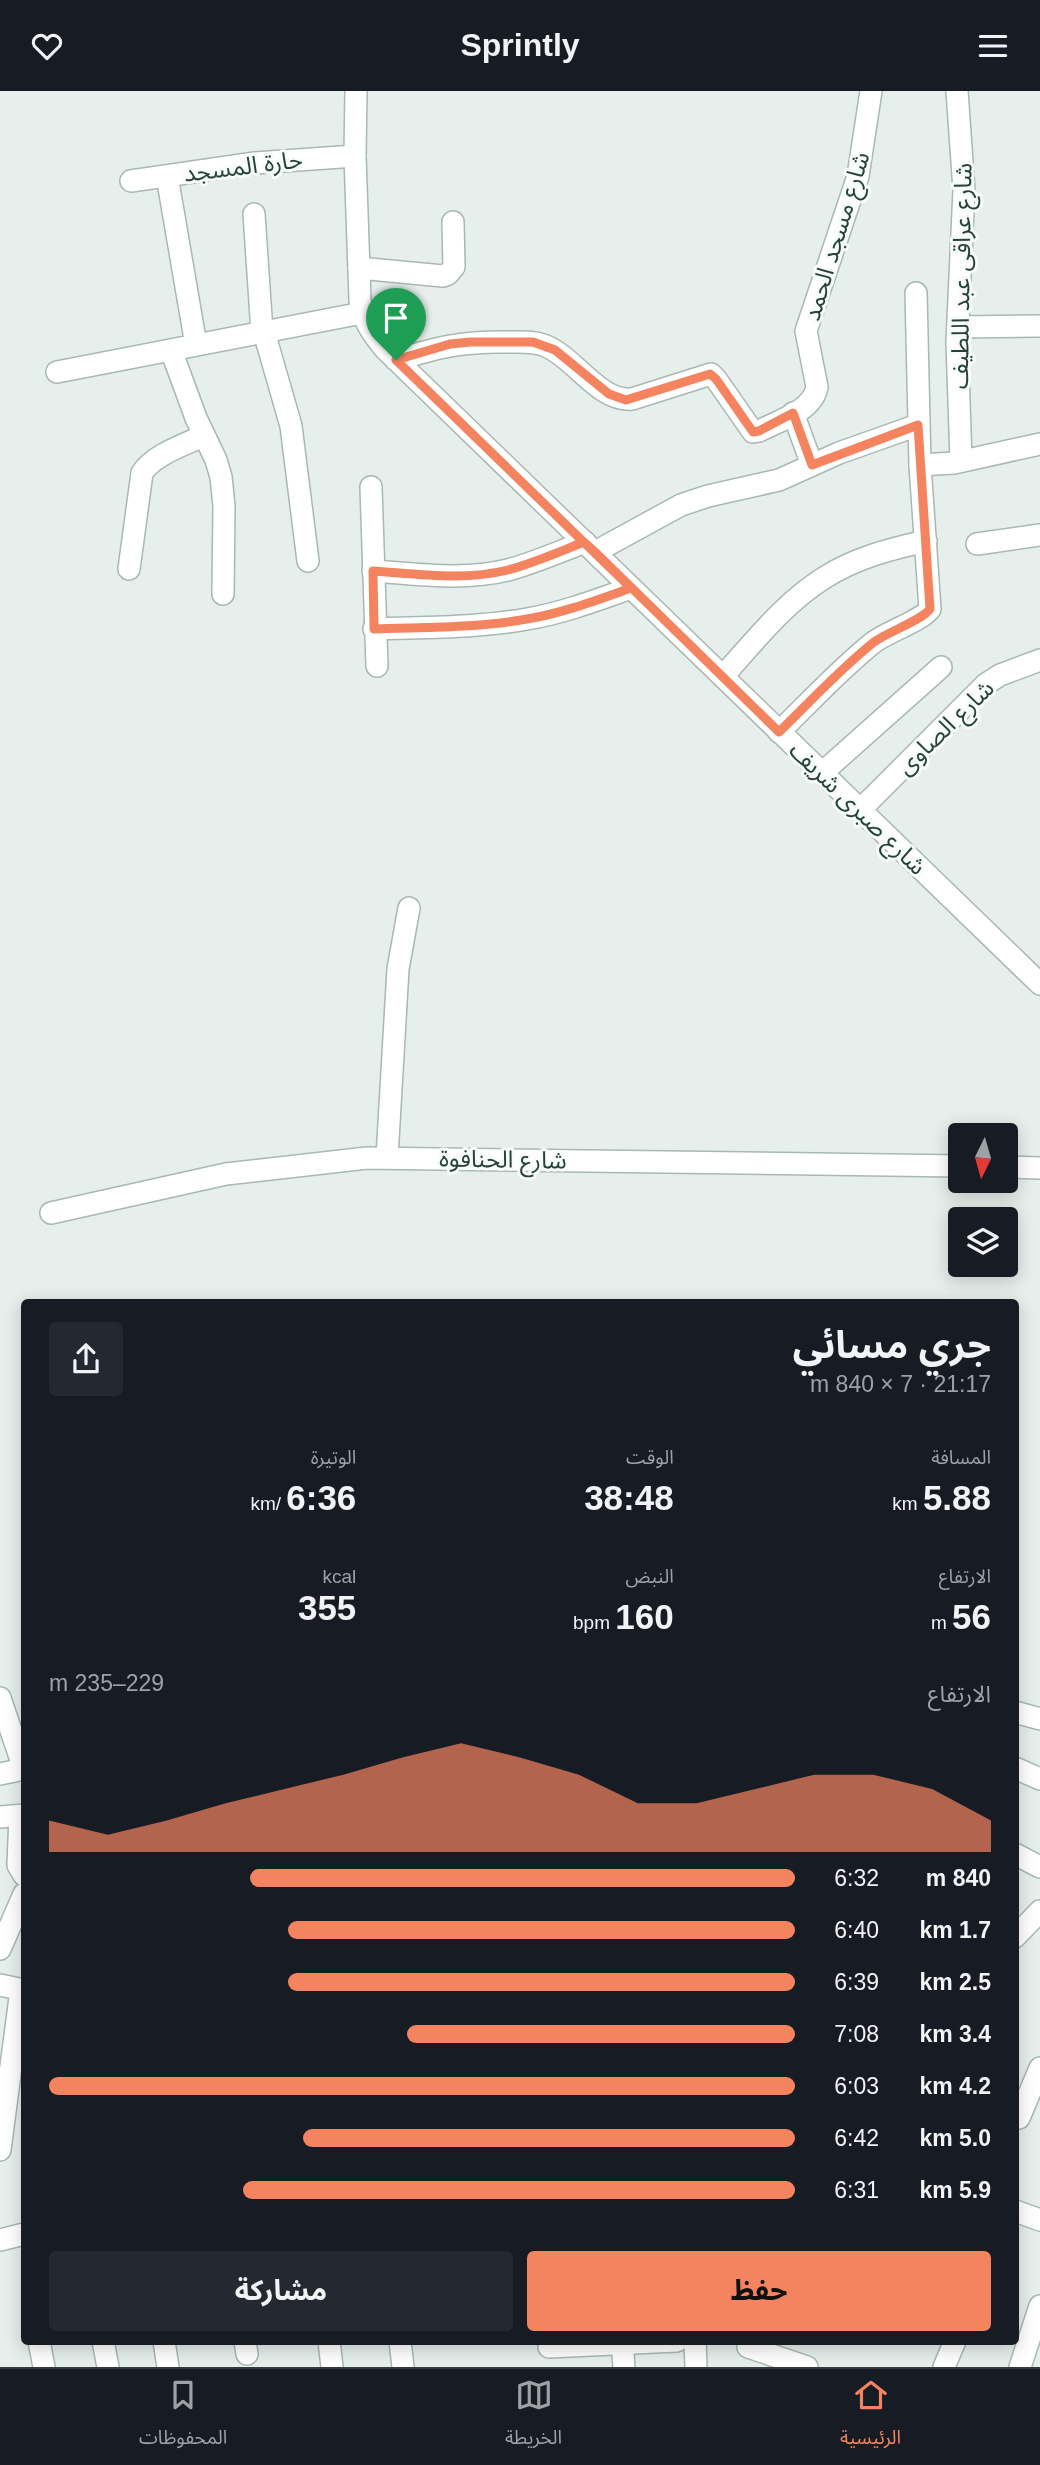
<!DOCTYPE html>
<html lang="ar">
<meta charset="utf-8">
<style>
:root{--surface:#171b24;--page:#242831;--text:#f1f3f6;--muted:#9ea1a6;--line:#363941;--accent:#f4845f}
body{margin:0;font-family:Helvetica,"Noto Sans Arabic",sans-serif;background:var(--page);color:var(--text);direction:rtl;height:100vh;display:flex;flex-direction:column;font-size:26px;white-space:nowrap}
*{box-sizing:border-box;margin:0}
p{font-size:23px;color:var(--muted)}
.icon{flex:none;width:38px;height:38px;fill:none;stroke:currentColor;stroke-width:2;stroke-linecap:round;stroke-linejoin:round}
.map{position:relative;flex:1;overflow:hidden;direction:ltr}
.sheet{position:absolute;left:21px;top:1208px;width:998px;height:1046px;display:flex;flex-direction:column;background:var(--surface);border-radius:7px;box-shadow:0 4px 18px #0003;direction:rtl}
.sheet>*{flex:none}
.needle{width:46px;rotate:185deg}
.tools{position:absolute;left:948px;top:1032px;display:grid;gap:14px}
.tools a{display:grid;place-items:center;width:70px;height:70px;border-radius:7px;background:var(--surface);box-shadow:0 4px 18px #0003;font-size:35px}
.pin{position:absolute;display:grid;place-items:center;width:60px;height:60px;color:#fff;margin:-72px -30px;border-radius:50% 50% 50% 0;rotate:-45deg;box-shadow:0 0 7px #0007}
.pin .icon{rotate:45deg}
.round{display:grid;place-items:center;flex:none;width:74px;height:74px;border-radius:7px;background:var(--page)}
.overview{display:flex;align-items:center;justify-content:space-between;height:119px;padding:0 28px}
h1{font-size:38px;font-weight:700;line-height:52px}
.metrics{display:grid;grid-template-columns:repeat(3,1fr);gap:10px;height:119px;padding:7px 28px}
.metrics div{display:grid;align-content:center}
.metrics b{font-size:35px;font-weight:700}
.metrics small{font-size:19px;font-weight:400}
.metrics p{font-size:19px}
.chart{height:196px;padding:14px 28px}
.chart p{display:flex;justify-content:space-between}
.chart svg{width:100%;height:126px;margin-top:7px;fill:var(--accent);opacity:.7}
.cta{display:flex;gap:14px;margin-top:auto;padding:14px 28px}
.cta a{flex:1;height:80px;border-radius:7px;background:var(--accent);color:#111;font-size:28px;font-weight:700;line-height:80px;text-align:center}
.cta a+a{background:var(--page);color:var(--text)}
ul{padding:0 28px;list-style:none;font-size:23px}
li{display:grid;grid-template-columns:112px 84px 1fr;align-items:center;height:52px}
li i{height:18px;border-radius:9px;background:var(--accent)}
header{display:flex;justify-content:space-between;align-items:center;height:91px;padding:0 28px;background:var(--surface);font-size:32px;font-weight:700}
.dock{display:flex;justify-content:space-around;align-items:center;height:98px;border-top:2px solid var(--line);background:var(--surface);font-size:19px;color:var(--muted)}
.dock a{display:grid;justify-items:center;gap:4px}
.dock .selected{color:var(--accent)}
.map>svg:first-child{display:block}
</style>
<header><svg class="icon" aria-label="menu" viewBox="0 0 24 24"><path d="M4 6h16M4 12h16M4 18h16"/></svg>Sprintly<svg class="icon" aria-label="heart" viewBox="0 0 24 24"><path d="M12 20l-8-8c-3-5 5-10 8-4 3-6 11-1 8 4z"/></svg></header>
<div class="map">
<svg width="1040" height="2276" viewBox="0 0 1040 2276">
<rect width="100%" height="100%" fill="#e6efeb"/>
<g fill="none" stroke-linecap="round" stroke-linejoin="round">
<defs>
<g id="minor">
<path d="M356,0L355,65L360,209C363,230 372,242 385,258L1040,893"/>
<polyline points="957,0 964,99 957,251 961,370"/>
<polyline points="167,85 196,254"/>
<polyline points="131,90 255,72 355,65"/>
<polyline points="254,123 262,241"/>
<polyline points="359,177 443,185 448,183 454,176 453,131"/>
<polyline points="958,236 1040,235"/>
<polyline points="264,241 291,335 308,470"/>
<polyline points="171,259 196,327 216,369 221,386 224,415 223,503"/>
<path d="M396,269C439,256 463,250 509,251C521,251 534,250 546,255C575,267 599,311 632,308L711,283L716,288L753,341L759,340C778,330 813,320 817,296L806,240L858,85L871,0"/>
<polyline points="57,281 362,222"/>
<polyline points="793,322 812,374"/>
<polyline points="920,374 954,372 1040,353"/>
<polyline points="371,396 377,575"/>
<polyline points="977,453 1040,444"/>
<polyline points="595,461 681,414 708,405 779,389 839,362 918,334"/>
<path d="M129,478L142,382C153,364 184,354 203,345"/>
<path d="M373,480C417,483 464,490 508,479C534,472 559,461 585,451"/>
<path d="M374,538C425,536 477,537 527,528C563,522 597,509 631,497"/>
<path d="M723,585C754,551 784,512 824,487C855,467 890,458 926,450"/>
<path d="M779,641C810,611 840,578 874,551C889,540 921,530 930,518L920,374L916,202"/>
<polyline points="822,682 941,576"/>
<polyline points="860,719 986,593 1000,584 1040,569"/>
<polyline points="387,1066 398,878 409,817"/>
<polyline points="1006,1076 1040,1077"/>
<polyline points="51,1122 226,1083 367,1067 961,1075"/>
<polyline points="0,1607 24,1678"/>
<polyline points="1015,1621 1040,1628"/>
<polyline points="1015,1677 1040,1688"/>
<polyline points="0,1683 24,1678"/>
<polyline points="20,1725 18,1774 24,1784"/>
<polyline points="0,1726 24,1724"/>
<polyline points="1015,1763 1040,1776"/>
<polyline points="1015,1846 1040,1820"/>
<polyline points="0,1858 24,1803"/>
<polyline points="0,1894 24,1899"/>
<polyline points="1019,2027 1040,1977"/>
<polyline points="0,2059 21,1899"/>
<polyline points="1015,2120 1040,2129"/>
<polyline points="0,2149 24,2143"/>
<polyline points="39,2250 44,2276"/>
<polyline points="103,2250 108,2276"/>
<polyline points="164,2250 168,2276"/>
<polyline points="245,2250 247,2263"/>
<polyline points="329,2250 332,2276"/>
<polyline points="400,2250 403,2276"/>
<polyline points="622,2250 624,2276"/>
<polyline points="695,2250 696,2276"/>
<polyline points="549,2256 677,2250"/>
<polyline points="748,2256 807,2276"/>
<polyline points="944,2276 955,2250"/>
<polyline points="1020,2276 1040,2215"/>
</g>
</defs>
<!-- minor casing -->
<use href="#minor" stroke="#a8b8b2" stroke-width="24"/>
<!-- minor -->
<use href="#minor" stroke="#fff" stroke-width="21"/>
</g>
<g fill="none" stroke-linecap="round" stroke-linejoin="round">
<defs>
<path id="route" d="M396,269L631,497C597,509 563,522 527,528C477,537 425,536 374,538L373,480C417,483 464,490 508,479C534,472 559,461 584,451L595,461L779,641C810,611 840,578 874,551C889,540 921,530 930,518L918,334L812,374L793,322L759,340L753,341L716,288L710,283L626,309L609,303L555,259L533,251H470L450,253L396,269"/>
</defs>
<!-- route casing -->
<use href="#route" stroke="#fff" stroke-width="14"/>
<!-- route -->
<use href="#route" stroke="#f4845f" stroke-width="9"/>
</g>
<g text-anchor="middle" dominant-baseline="central" stroke-width="6" stroke-linejoin="round" paint-order="stroke">
<!-- street labels -->
<g font-size="24" fill="#24423a" stroke="#f7fbf9">
<text transform="translate(243 75) rotate(-7)">حارة المسجد</text>
<text transform="translate(836 145) rotate(-73)">شارع مسجد الحمد</text>
<text transform="translate(961 185) rotate(-89)">شارع عراقى عبد اللطيف</text>
<text transform="translate(945 636) rotate(-44)">شارع الصاوى</text>
<text transform="translate(858 717) rotate(44)">شارع صبرى شريف</text>
<text transform="translate(503 1068) rotate(1)">شارع الحنافوة</text>
</g>
</g>
</svg>
<div class="tools">
<a><svg class="needle" viewBox="-14 -14 28 28"><path d="M0-13l5 13h-10z" fill="#e53935"/><path d="M0 13l5-13h-10z" fill="#9ea1a6"/></svg></a>
<a><svg class="icon" aria-label="layers" viewBox="0 0 24 24"><path d="M12 4l9 5-9 5-9-5zM3 14l9 5 9-5"/></svg></a>
</div>
<div class="pin" style="left:396px;top:269px;background:#1e9e55"><svg class="icon" aria-label="arrive" viewBox="0 0 24 24"><path d="M6 21V4h12l-3 4 3 4H6"/></svg></div>
<section class="sheet">
<div class="overview"><div><h1>جري مسائي</h1><p>21:17 · 7 × 840 m</p></div><a class="round"><svg class="icon" aria-label="share" viewBox="0 0 24 24"><path d="M12 15V3M7 8l5-5 5 5M5 13v7h14v-7"/></svg></a></div>
<div class="metrics">
<div><p>المسافة</p><b>5.88<small> km</small></b></div>
<div><p>الوقت</p><b>38:48</b></div>
<div><p>الوتيرة</p><b>6:36<small> /km</small></b></div>
</div>
<div class="metrics">
<div><p>الارتفاع</p><b>56<small> m</small></b></div>
<div><p>النبض</p><b>160<small> bpm</small></b></div>
<div><p>kcal</p><b>355</b></div>
</div>
<div class="chart"><p><span>الارتفاع</span>229–235 m</p>
<svg viewBox="0 0 160 44" preserveAspectRatio="none"><path d="M0 44V33L10 38L20 33L30 27L40 22L50 17L60 11L70 6L80 11L90 17L100 27L110 27L120 22L130 17L140 17L150 22L160 33V44z"/></svg>
</div>
<ul>
<li><b>840 m</b>6:32<i style="width:73%"></i></li>
<li><b>1.7 km</b>6:40<i style="width:68%"></i></li>
<li><b>2.5 km</b>6:39<i style="width:68%"></i></li>
<li><b>3.4 km</b>7:08<i style="width:52%"></i></li>
<li><b>4.2 km</b>6:03<i style="width:100%"></i></li>
<li><b>5.0 km</b>6:42<i style="width:66%"></i></li>
<li><b>5.9 km</b>6:31<i style="width:74%"></i></li>
</ul>
<div class="cta"><a>حفظ</a><a>مشاركة</a></div>
</section>
</div>
<nav class="dock">
<a class="selected"><svg class="icon" aria-label="home" viewBox="0 0 24 24"><path d="M3 11l9-7 9 7M6 9v11h12V9"/></svg>الرئيسية</a>
<a><svg class="icon" aria-label="map" viewBox="0 0 24 24"><path d="M3 6l6-2 6 2 6-2v14l-6 2-6-2-6 2zM9 4v14M15 6v14"/></svg>الخريطة</a>
<a><svg class="icon" aria-label="saved" viewBox="0 0 24 24"><path d="M7 4h10v16l-5-4-5 4z"/></svg>المحفوظات</a>
</nav>
